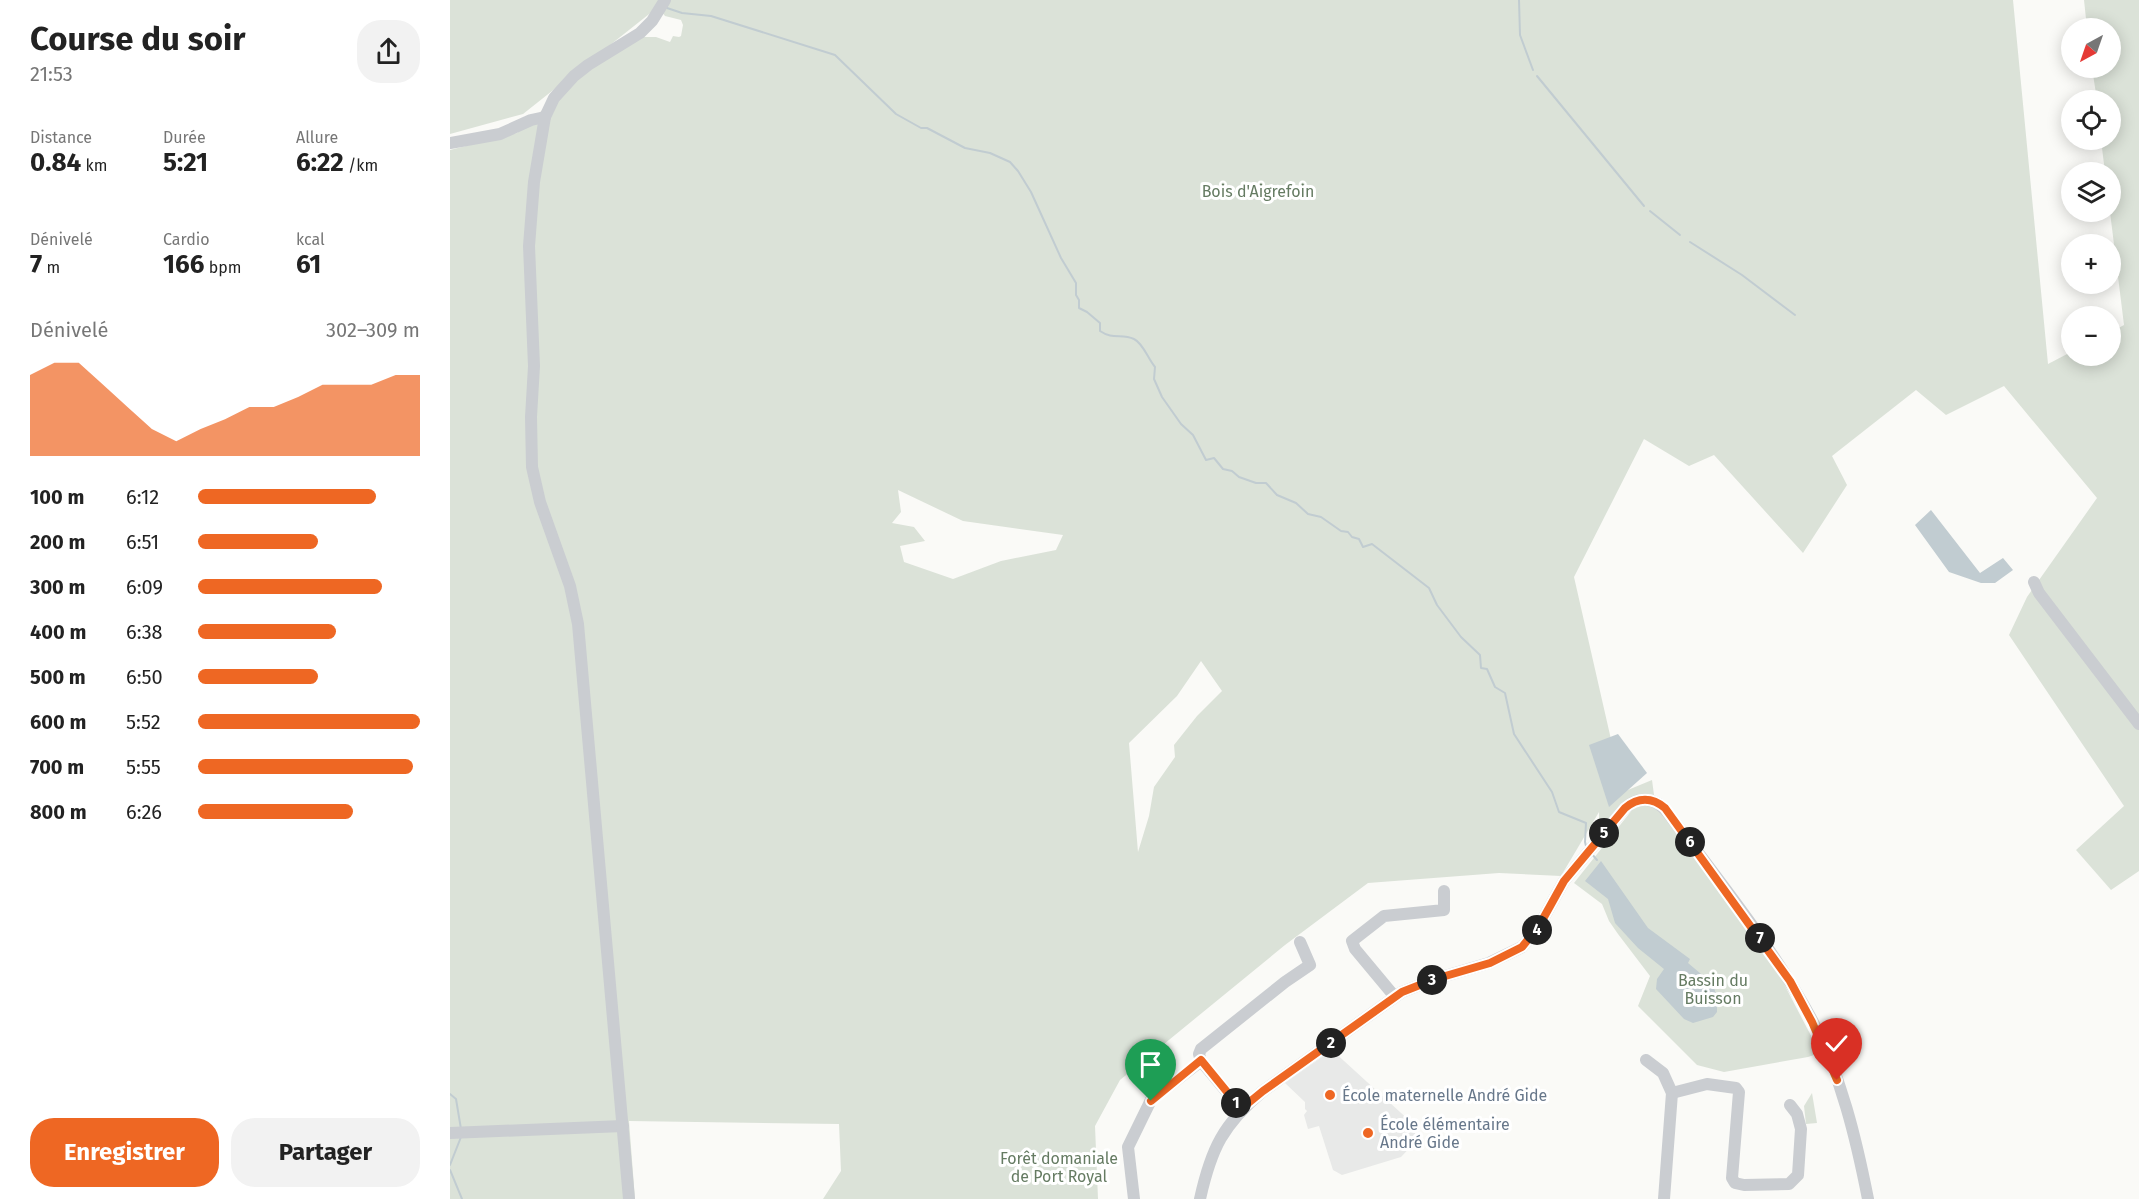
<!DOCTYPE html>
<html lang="fr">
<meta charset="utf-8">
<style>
:root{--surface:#fff;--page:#f2f2f2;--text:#222;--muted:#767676;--accent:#ee6723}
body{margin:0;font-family:"Fira Sans",sans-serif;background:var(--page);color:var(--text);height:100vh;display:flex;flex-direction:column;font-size:22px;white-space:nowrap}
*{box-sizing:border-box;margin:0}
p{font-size:20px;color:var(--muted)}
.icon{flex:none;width:33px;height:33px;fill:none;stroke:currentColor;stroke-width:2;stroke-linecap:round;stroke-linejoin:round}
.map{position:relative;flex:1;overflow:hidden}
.drawer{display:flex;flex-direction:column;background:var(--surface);width:450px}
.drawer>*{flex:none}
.needle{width:39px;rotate:220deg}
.fabs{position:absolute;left:1611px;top:18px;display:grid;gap:12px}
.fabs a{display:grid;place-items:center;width:60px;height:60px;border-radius:50%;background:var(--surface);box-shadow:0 3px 15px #0003;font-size:30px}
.pin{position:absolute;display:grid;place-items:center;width:51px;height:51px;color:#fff;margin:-62px -26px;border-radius:50% 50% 50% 0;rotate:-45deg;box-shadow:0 0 6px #0007}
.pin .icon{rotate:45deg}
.km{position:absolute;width:30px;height:30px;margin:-15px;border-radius:50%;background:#222;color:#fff;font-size:16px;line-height:30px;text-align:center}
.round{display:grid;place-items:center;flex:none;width:63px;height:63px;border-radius:24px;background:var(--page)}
.headline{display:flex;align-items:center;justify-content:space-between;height:102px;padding:0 30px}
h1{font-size:33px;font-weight:700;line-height:45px}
.metrics{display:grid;grid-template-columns:repeat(3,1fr);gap:9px;height:102px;padding:6px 30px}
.metrics div{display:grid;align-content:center}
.metrics b{font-size:26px;font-weight:700}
.metrics small{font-size:16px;font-weight:400}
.metrics p{font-size:16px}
.chart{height:168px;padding:12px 30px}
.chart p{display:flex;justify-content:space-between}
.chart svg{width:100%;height:108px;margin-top:6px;fill:var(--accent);opacity:.7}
.action{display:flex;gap:12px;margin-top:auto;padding:12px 30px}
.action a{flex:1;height:69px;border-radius:24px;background:var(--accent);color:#fff;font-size:24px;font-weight:700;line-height:69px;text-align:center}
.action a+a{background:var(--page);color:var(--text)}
ul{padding:0 30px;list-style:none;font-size:20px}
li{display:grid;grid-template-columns:96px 72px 1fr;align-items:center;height:45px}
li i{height:15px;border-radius:8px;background:var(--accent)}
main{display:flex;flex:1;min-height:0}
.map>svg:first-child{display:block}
</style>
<main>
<section class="drawer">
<div class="headline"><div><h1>Course du soir</h1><p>21:53</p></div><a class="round"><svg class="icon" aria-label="share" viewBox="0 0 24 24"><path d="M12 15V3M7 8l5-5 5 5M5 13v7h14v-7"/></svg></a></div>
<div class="metrics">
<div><p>Distance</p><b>0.84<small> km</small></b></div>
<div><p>Durée</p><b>5:21</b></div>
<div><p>Allure</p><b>6:22<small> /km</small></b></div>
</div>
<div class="metrics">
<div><p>Dénivelé</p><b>7<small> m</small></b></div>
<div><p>Cardio</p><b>166<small> bpm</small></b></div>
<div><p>kcal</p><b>61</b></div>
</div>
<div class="chart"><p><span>Dénivelé</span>302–309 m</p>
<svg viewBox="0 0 160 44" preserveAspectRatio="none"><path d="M0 44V11L10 6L20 6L30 15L40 24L50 33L60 38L70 33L80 29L90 24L100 24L110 20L120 15L130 15L140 15L150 11L160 11V44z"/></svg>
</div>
<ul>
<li><b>100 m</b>6:12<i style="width:80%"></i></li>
<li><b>200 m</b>6:51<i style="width:54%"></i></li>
<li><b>300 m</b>6:09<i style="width:83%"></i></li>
<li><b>400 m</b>6:38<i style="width:62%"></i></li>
<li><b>500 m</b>6:50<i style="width:54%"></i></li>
<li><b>600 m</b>5:52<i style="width:100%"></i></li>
<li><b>700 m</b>5:55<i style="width:97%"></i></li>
<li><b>800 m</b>6:26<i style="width:70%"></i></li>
</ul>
<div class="action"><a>Enregistrer</a><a>Partager</a></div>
</section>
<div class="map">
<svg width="1689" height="1199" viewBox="0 0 1689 1199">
<rect width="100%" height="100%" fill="#fafaf7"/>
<!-- built -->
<polygon fill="#e8e9e8" points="882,1050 962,1123 967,1140 951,1157 892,1175 883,1170 869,1126 858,1129 854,1115 857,1111 855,1109 855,1102 835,1083"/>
<!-- green -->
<g fill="#dbe2d8" fill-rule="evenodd">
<path d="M0,0H1563L1598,364L1621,352L1622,356H1660L1661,332L1674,325L1660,212V172H1655L1651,140H1660V100H1647L1642,68H1660V28H1637L1634,0H1689V871L1661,890L1626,850L1674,806L1559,635L1577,597L1647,498L1554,386L1496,415L1466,390L1382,456L1397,485L1353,553L1264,455L1239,466L1194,439L1124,577L1173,792L1202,780L1204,795L1182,797L1149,828V812L1111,876L1049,873L918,883L835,945L670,1080L645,1126L648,1199H373L391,1171L389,1124L179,1121L185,1199H0V150L67,133L130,76L190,37H206L220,42L223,36L229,37L231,36L233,25L231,20L215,16L208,7L73,114L0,134ZM448,490L513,521L613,535L606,550L551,561L503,579L454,562L450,546L475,541L464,527L442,523L451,512ZM751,661L772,691L747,716L724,745L725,757L704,787L699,816L688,852L679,743L727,696Z"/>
<polygon points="1191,803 1209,808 1322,961 1370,1053 1358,1057 1274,1072 1247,1065 1188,1006 1200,976 1168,934 1159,921 1152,904 1124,883 1186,805"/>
<polygon points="1362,1093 1367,1123 1356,1124 1354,1106"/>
</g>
<!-- water -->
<g fill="#c1ccd1">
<polygon points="1481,510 1530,573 1553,558 1563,570 1545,583 1531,583 1499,572 1465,525"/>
<polygon points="1168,734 1197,773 1159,807 1139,745"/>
<polygon points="1151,861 1198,928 1240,959 1238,963 1263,984 1267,998 1267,1012 1263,1017 1243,1023 1234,1019 1206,989 1207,979 1214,969 1188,948 1165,923 1158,899 1135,881"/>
</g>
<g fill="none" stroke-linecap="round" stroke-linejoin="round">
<!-- stream -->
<g stroke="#c1ccd1" stroke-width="2">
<polyline points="1069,0 1070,35 1083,70"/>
<path d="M217,8L232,13L261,16L385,55L446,114L471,128H477L515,148L540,153L560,162L568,171L581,192L611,258L626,283V295L629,300V308L637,312L650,323V331C663,340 672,333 684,339C693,343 698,359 705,367L704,379L712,397L731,424L743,435L756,460L764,458L773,469L782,471L789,477L806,483H816L827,495L846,503L858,514L871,517L891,531L898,532L902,537L909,539L913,547L922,544L979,588L987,605L1011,637L1030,655L1031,668L1037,669L1045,687L1055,693L1064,734L1102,792L1109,812L1136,823L1135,842L1136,846"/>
<polyline points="1087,76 1194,206"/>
<polyline points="1200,211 1230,235"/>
<polyline points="1240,242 1292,275 1345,315"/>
<polyline points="1141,853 1147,860"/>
<polyline points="0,1094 6,1099 11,1129"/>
<polyline points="0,1165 11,1137"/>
<polyline points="0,1170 12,1199"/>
</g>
<!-- minor -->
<g stroke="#cacdd1" stroke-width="12">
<polyline points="0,143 50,134 81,120 95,117"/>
<polyline points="1584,582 1589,593 1689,724"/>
<polyline points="945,997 905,949 902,941 934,916 994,910 994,891"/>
<polyline points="1196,1060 1213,1073 1222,1093 1214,1199"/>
<polyline points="751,1061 749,1054 751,1049 835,982 860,965 850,942"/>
<polyline points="751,1061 791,1109"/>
<polyline points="1222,1093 1257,1084 1286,1088 1289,1092 1282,1178 1285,1183 1294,1185 1339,1184 1348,1175 1351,1129 1347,1114 1340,1105"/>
<polyline points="0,1133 173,1126"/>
<polyline points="179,1199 128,624 120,586 90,502 82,467 81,417 84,366 79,246 84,182 95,117 104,98 124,76 138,65 190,33 202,21 215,0"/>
<polyline points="684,1199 678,1147 701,1100 751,1061"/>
<path d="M750,1199C761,1149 773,1124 813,1091L952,992L985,979L1039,963L1072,947L1089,926L1114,881L1175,808C1189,795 1207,798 1218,813C1268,880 1322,946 1362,1020C1391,1076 1406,1138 1418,1199"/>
</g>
</g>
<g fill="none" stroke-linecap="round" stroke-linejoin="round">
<defs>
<path id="route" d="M701,1101L751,1060L791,1109L813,1091L952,992L985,979L1040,963L1072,947L1089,926L1114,881L1175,808C1188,797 1202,797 1215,808L1340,981L1362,1022L1387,1080"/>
</defs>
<!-- route casing -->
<use href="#route" stroke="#fff" stroke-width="12"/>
<!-- route -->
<use href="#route" stroke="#ee6723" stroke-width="8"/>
</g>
<!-- markers -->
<g fill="#ee6723" stroke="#fff" stroke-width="2">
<circle cx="880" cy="1095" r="6"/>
<circle cx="918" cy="1133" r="6"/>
</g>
<g text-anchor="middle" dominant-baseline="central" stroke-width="6" stroke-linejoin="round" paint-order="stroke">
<!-- park labels -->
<g font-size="16" fill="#657b62" stroke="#fff">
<text x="808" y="191">Bois d'Aigrefoin</text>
<text x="1263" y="980">Bassin du<tspan x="1263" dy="18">Buisson</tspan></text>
<text x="609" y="1158">Forêt domaniale<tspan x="609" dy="18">de Port Royal</tspan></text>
</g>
<!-- poi labels -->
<g font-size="16" fill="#67778a" stroke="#fff" text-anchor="start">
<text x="892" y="1095">École maternelle André Gide</text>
<text x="930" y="1124">École élémentaire<tspan x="930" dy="18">André Gide</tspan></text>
</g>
</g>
</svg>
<div class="fabs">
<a><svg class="needle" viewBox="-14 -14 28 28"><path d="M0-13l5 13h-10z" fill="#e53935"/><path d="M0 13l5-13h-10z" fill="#767676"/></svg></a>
<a><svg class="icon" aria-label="locate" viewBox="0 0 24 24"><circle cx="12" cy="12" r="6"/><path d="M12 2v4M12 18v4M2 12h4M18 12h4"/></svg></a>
<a><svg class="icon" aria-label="layers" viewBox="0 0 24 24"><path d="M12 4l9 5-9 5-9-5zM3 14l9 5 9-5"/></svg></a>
<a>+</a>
<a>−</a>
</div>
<div class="pin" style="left:701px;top:1101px;background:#1e9e55"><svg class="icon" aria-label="arrive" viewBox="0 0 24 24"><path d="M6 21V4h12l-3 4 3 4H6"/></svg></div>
<div class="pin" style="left:1387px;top:1080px;background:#d93025"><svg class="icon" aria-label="check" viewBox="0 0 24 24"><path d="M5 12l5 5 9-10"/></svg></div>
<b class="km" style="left:786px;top:1103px">1</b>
<b class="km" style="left:881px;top:1043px">2</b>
<b class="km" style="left:982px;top:980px">3</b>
<b class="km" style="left:1087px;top:930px">4</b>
<b class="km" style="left:1154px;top:833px">5</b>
<b class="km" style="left:1240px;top:842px">6</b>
<b class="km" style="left:1310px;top:938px">7</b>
</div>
</main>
